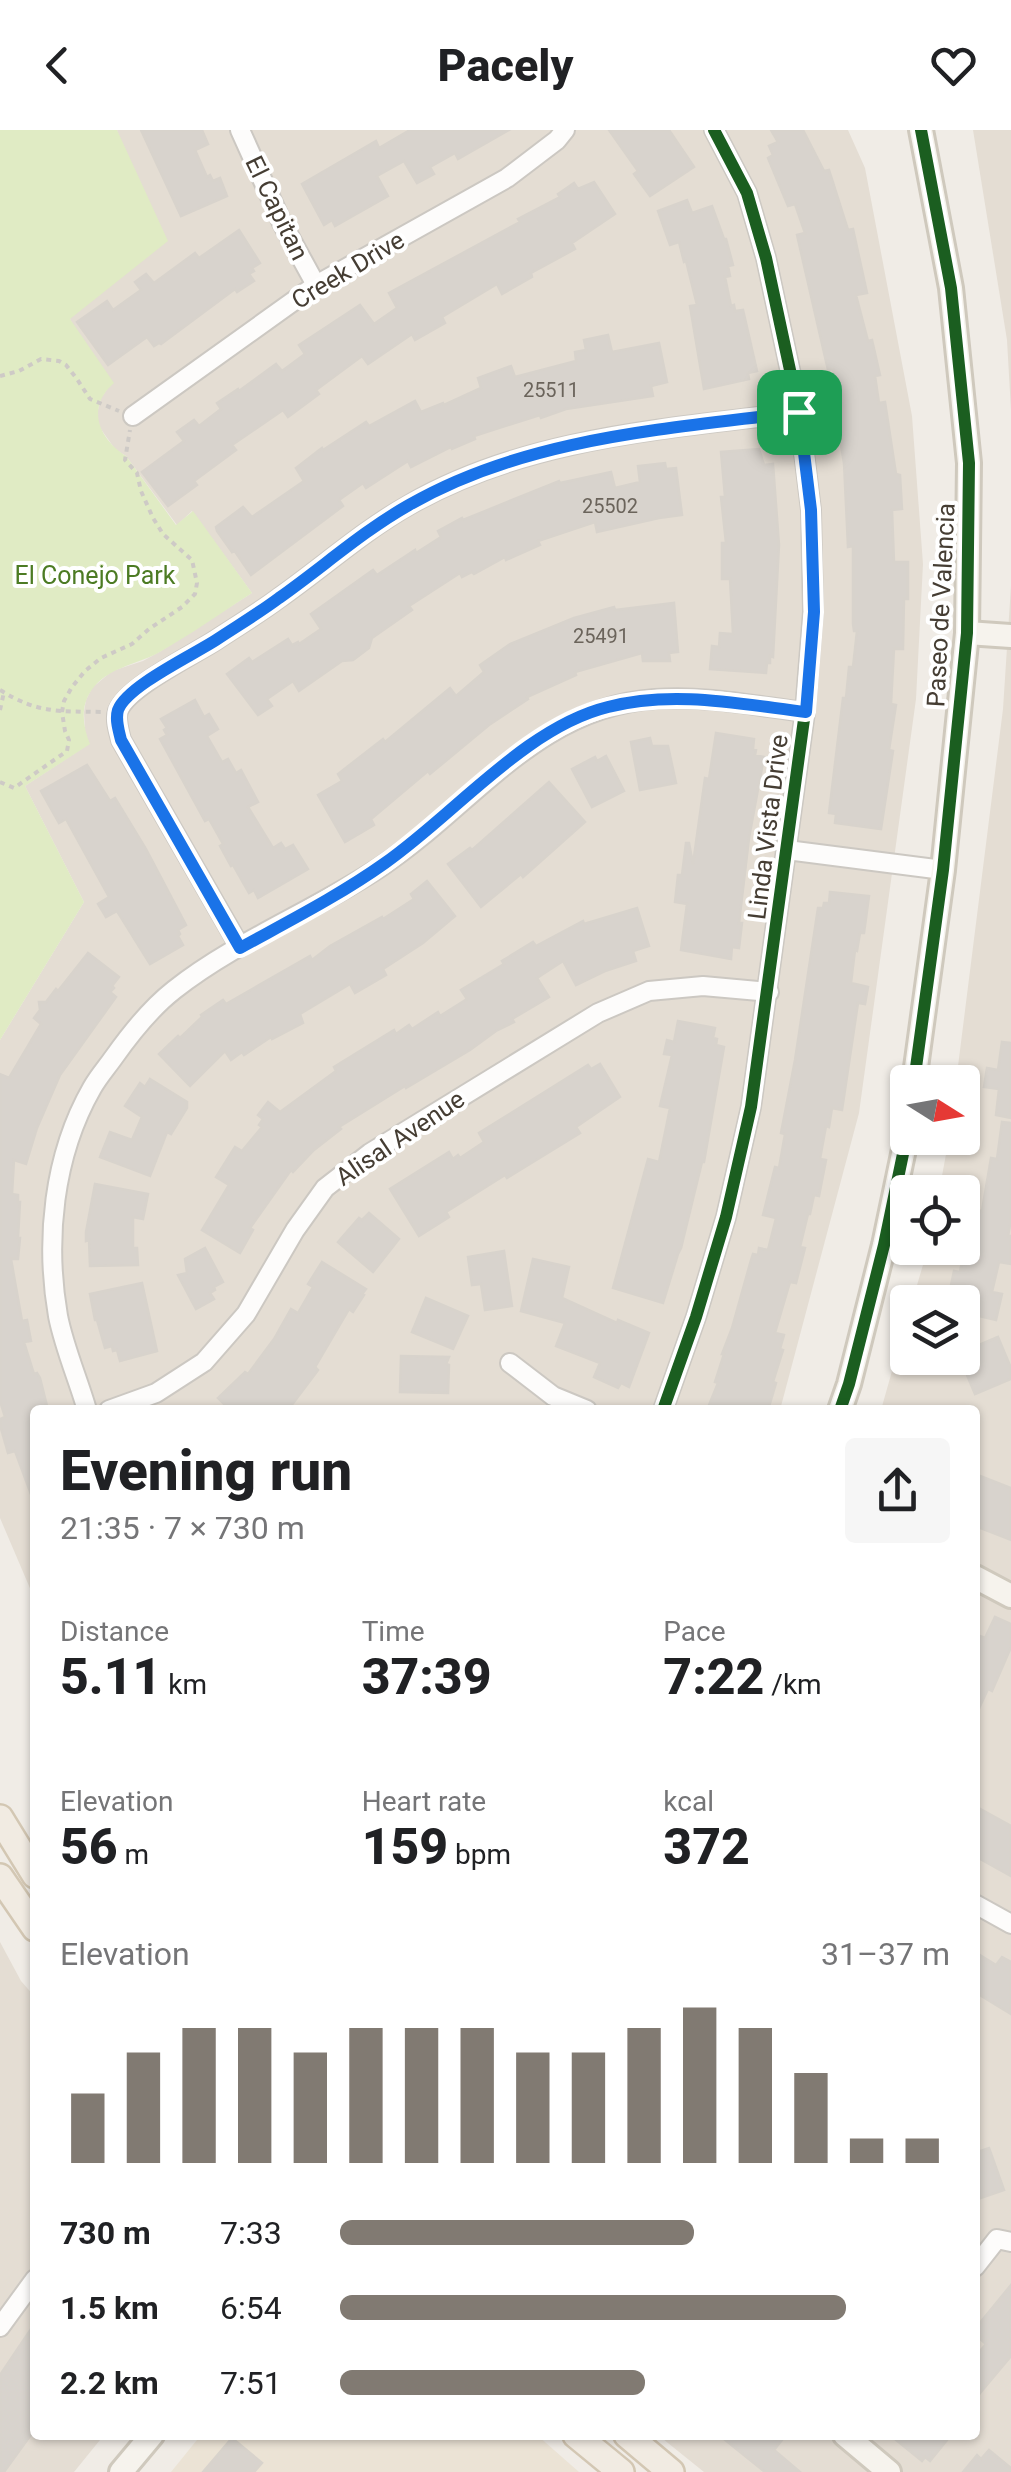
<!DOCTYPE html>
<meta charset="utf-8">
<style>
:root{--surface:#fff;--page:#f6f6f6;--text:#202124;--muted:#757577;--accent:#817a72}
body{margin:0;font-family:Roboto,sans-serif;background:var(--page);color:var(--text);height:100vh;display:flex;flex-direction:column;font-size:38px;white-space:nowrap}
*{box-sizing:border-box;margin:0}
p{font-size:32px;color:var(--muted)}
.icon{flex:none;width:55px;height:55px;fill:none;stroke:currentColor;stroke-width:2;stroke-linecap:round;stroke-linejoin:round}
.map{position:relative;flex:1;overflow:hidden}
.side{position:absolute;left:30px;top:1275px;width:950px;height:1035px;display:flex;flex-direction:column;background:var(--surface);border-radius:10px;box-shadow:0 2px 8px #0004}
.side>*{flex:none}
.needle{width:65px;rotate:101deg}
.fabs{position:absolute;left:890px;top:935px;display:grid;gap:20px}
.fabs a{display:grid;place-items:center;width:90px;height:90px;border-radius:10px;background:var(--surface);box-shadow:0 2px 8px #0004;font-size:50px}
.pin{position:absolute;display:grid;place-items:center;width:85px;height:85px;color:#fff;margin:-42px;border-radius:20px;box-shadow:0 5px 15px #0006}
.round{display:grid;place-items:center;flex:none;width:105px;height:105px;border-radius:10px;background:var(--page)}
.summary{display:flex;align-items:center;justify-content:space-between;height:170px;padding:0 30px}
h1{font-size:55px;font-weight:800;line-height:75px}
.metrics{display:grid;grid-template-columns:repeat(3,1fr);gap:15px;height:170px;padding:10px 30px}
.metrics div{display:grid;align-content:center}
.metrics b{font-size:50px;font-weight:800}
.metrics small{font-size:28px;font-weight:400}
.metrics p{font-size:28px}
.chart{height:280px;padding:20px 30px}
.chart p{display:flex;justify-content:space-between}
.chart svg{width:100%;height:180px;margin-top:10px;stroke:var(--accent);stroke-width:6}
ul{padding:0 30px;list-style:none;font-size:32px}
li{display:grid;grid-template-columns:160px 120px 1fr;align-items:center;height:75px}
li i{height:25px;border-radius:12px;background:var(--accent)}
header{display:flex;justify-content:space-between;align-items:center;height:130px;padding:0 30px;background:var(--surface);font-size:45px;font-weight:800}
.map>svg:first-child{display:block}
</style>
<header><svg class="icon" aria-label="back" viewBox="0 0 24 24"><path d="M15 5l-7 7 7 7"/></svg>Pacely<svg class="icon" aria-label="heart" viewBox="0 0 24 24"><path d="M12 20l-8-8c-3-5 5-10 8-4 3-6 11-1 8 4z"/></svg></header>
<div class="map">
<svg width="1011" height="2342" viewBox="0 0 1011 2342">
<rect width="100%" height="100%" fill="#f0ece6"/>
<!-- residential -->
<g fill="#e4ddd3">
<polygon points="117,0 848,0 865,38 912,286 923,434 916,569 859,983 780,1280 35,1280 35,1470 0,1388 0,910 84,772 25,656 89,614 85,601 84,582 86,570 92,558 112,541 143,531 161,521 252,463 192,381 177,395 126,326 115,319 98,295 97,284 101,268 108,258 70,189 120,10"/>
<polygon points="973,0 1011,0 1011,280 1007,210"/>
<polygon points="1011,456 1011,2342 704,2342 658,2305 975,2305 975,1280 881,1280 907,1188 908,1228 962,1228 962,1172 912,1172 928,1118 962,1118 962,1062 939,1062 949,1008 962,1008 962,952 956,952 1003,579"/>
<polygon points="0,1812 21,1851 35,1867 35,2305 104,2305 74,2342 0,2342"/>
</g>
<!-- education -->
<polygon fill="#ebe3d5" points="201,2305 537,2305 579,2342 171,2342"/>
<!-- green -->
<path fill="#e0ebc4" d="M0,0H117L168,111L70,189L114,253C86,277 98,308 126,326L176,395L193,381L252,463C221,483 190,505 158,523C135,535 106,538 91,561C80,577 83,597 90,614L25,656L84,772L0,910Z"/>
<!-- building -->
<g fill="#d8d3cd" stroke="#d8d3cc" stroke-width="2.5">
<polygon points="141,0 202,0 208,14 195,20 207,47 210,45 213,51 220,48 227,66 181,86"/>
<polygon points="410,0 509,0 458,29 455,23 430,37 434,44 417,53 404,31 377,46 388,66 335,96 332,90 324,95 302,54 376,11 379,18"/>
<polygon points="609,0 669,0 694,37 650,66 634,44 638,41"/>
<polygon points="771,0 803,0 824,41 829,40 848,100 853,99 867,163 856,165 868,211 872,210 880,245 875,246 879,273 885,272 896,344 900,345 902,379 892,380 894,432 908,432 908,469 904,469 903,519 894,519 891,574 896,575 889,620 893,621 881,699 835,693 836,684 829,683 843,568 846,568 849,537 853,537 857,501 854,501 853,494 853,416 848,417 844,333 834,273 839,272 833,239 828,240 797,105 805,103 795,74 788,76 768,28 773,25 769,16 778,12"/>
<polygon points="594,52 615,84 572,113 575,119 531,143 532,147 502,164 497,154 442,187 445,193 415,210 412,204 368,234 362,226 316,260 319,264 288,287 283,280 232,315 236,320 194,351 197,355 168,376 142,342 184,311 177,302 194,290 199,296 221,279 217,273 238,259 239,261 276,234 282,241 305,224 299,215 360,175 374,194 397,178 389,163 520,92 518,89 560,67 558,64 574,53 578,59"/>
<polygon points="687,70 692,83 712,76 724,109 726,109 733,135 728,136 730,146 725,147 731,176 734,175 735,181 743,180 757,241 748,243 749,249 704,259 690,176 697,175 686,131 684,132 679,112 670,115 658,81"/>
<polygon points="239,100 260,133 252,138 254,141 249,144 254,151 237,162 235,159 161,214 159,213 154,216 147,207 108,235 77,192 107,171 113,180 141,160 135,152 146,144 154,153 195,123 199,128"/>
<polygon points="608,205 612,222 659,213 667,252 651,256 653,266 566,279 541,288 540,285 474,306 475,309 452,319 451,317 411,337 408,331 366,358 363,353 339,370 343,376 251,445 234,420 232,422 217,401 216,397 243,377 252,387 304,351 296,338 322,318 323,320 366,292 369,296 415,271 421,282 443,273 444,275 481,258 478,248 511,236 515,247 576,231 575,222 586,220 584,210"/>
<polygon points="759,319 764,335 773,334 779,415 773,527 770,526 770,533 767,533 766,543 710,539 712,516 719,517 720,503 733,504 730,449 722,449 722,413 726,413 721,367 725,367 721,322"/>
<polygon points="665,333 666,339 676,338 682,385 659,388 597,402 595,392 538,411 540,415 506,430 505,427 474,444 472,442 462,447 460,443 409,476 412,480 372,508 369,518 353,530 342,531 299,561 293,551 267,569 272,576 258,585 227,544 249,528 252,532 288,509 292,515 298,512 299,514 321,499 311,484 373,440 377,445 415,420 416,423 441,407 438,401 462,388 463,390 559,351 560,353 611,342 615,358 640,352 638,336"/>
<polygon points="674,473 678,522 669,523 670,531 643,531 642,523 575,542 576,545 527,567 528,569 489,595 430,644 428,641 371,689 374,695 345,712 318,665 342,651 338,644 383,609 385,612 450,558 456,566 484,542 480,535 510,514 574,488 614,477 615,480"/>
<polygon points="195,570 204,587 209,584 218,599 207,606 222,632 228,629 236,643 241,640 258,672 248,677 273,718 281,713 285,719 293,715 308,739 258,768 254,760 249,763 233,735 231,736 220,716 223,714 209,689 205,691 160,609 167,605 164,600 167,598 161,589"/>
<polygon points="716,603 754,609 753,619 756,620 755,625 764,627 749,708 739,793 742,793 739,818 732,817 731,829 681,820 687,774 675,772 678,745 682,745 686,713 689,713 693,734 705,648 709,649"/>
<polygon points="650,608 652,616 668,616 676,653 640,660 631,612"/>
<polygon points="606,626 624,661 592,677 572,639 595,627 597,631"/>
<polygon points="87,635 110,671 115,668 146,719 186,795 178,800 180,804 178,806 183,815 150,834 117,781 106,787 98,774 109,767 66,689 59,693 41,661"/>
<polygon points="549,652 585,692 523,747 521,744 481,777 448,734 470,718 472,720"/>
<polygon points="427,751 455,786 423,813 383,839 386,845 355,863 350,854 300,884 303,893 272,909 271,907 244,925 242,922 231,930 225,921 190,956 159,924 178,906 180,908 202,887 201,885 223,870 226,874 310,826 312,830 330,816 382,787 383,789 414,769 411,764"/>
<polygon points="830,762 869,766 864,803 860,803 857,821 855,820 851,853 868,857 865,874 858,873 842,980 832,978 829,997 826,996 820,1029 826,1030 819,1066 814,1065 810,1084 808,1084 800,1117 805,1118 796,1153 790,1152 775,1203 784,1205 780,1219 783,1220 773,1252 776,1253 768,1280 707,1280 718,1253 715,1252 724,1224 722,1224 732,1198 751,1130 753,1124 758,1125 759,1118 768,1120 776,1088 763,1085 775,1037 779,1038 785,1004 781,1003 795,930 818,778 823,778 824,773 829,773"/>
<polygon points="637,778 649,816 633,821 636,831 605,841 576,855 563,831 537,848 549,867 512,889 514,892 496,901 470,920 406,958 405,956 339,997 341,999 314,1020 293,1042 291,1040 250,1098 253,1100 240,1123 202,1100 229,1055 216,1047 235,1017 242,1021 262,997 259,995 263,989 258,985 268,972 280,982 336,941 334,937 394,900 396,904 409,895 412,899 438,882 440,886 467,869 461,860 504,834 502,831 533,812 536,816 583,791 584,794"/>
<polygon points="88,823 119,847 112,856 114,858 110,862 116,867 60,945 37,998 26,1034 14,1030 12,1064 18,1065 18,1072 20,1072 18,1108 20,1108 18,1129 11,1129 22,1191 27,1190 31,1211 24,1212 34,1244 37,1243 40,1248 48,1280 35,1280 35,1366 32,1367 15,1321 8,1323 0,1295 0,1289 5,1287 0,1271 0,944 9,948 41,894 34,888 40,880 39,872 46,872 56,859 58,861"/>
<polygon points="678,891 715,898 713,908 717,909 716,915 724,917 704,1032 702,1032 681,1118 678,1124 663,1173 613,1158 648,1029 659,1032 670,978 660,976 672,925 664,924 667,910 674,912"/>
<polygon points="1002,912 1011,913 1011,988 996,985 999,959 984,957 987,938 998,940"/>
<polygon points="600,934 620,967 576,997 580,1003 507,1048 505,1045 446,1082 449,1087 419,1106 390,1059 449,1022 453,1029 458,1025 460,1028 484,1012 479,1003 588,935 591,939"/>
<polygon points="150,949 187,972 187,978 171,1004 167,1002 150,1046 100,1027 110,1002 132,1010 142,987 125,976 140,953 145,957"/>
<polygon points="1002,992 1011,993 1011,1090 1008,1106 1011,1106 1011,1134 999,1132 992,1162 1002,1164 996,1190 962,1182 962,1172 954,1172 958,1157 951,1155 954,1141 960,1142 971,1086 974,1087 975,1080 982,1081 991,1028 997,1029"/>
<polygon points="95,1054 148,1064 143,1089 133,1087 133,1118 137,1118 138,1135 90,1136 89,1110 86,1111 86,1102"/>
<polygon points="369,1083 399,1109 373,1142 338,1112 359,1088 362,1090"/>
<polygon points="205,1118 223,1152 214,1157 215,1160 210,1163 214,1169 196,1179 178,1145 187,1143 185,1129"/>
<polygon points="504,1121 512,1176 485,1180 481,1154 472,1155 468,1127"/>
<polygon points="533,1129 569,1137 562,1168 617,1193 618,1190 649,1203 629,1257 621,1253 618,1258 594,1247 600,1233 556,1216 565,1193 521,1181"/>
<polygon points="322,1132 366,1159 362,1164 364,1165 353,1182 349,1179 315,1237 318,1240 288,1280 230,1280 218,1268 245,1242 248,1244 274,1209 291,1179 298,1183 313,1157 308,1154"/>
<polygon points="142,1153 157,1221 120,1231 117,1220 113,1221 112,1216 105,1218 97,1190 95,1190 90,1164"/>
<polygon points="426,1168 468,1186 453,1219 412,1202"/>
<polygon points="998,1207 1011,1238 1011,1249 975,1264 962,1233 962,1222"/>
<polygon points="401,1226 449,1227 446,1234 449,1235 448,1263 400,1262"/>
<polygon points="975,1344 1011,1358 1011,1410 975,1396"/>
<polygon points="995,1487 1011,1494 1011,1517 992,1561 988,1559 975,1587 975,1504 985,1508"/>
<polygon points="975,1676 1011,1696 1011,1746 975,1726"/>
<polygon points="975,1822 996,1835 1002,1827 1011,1832 1011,1884 975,1862"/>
<polygon points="989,2018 1004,2060 975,2070 975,2023"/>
<polygon points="1011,2155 1011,2226 975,2269 975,2227 986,2214 980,2209 981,2207 975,2202 975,2199"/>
<polygon points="35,2193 35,2299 4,2342 0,2342 0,2245"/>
<polygon points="719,2305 786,2305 774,2320 800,2342 765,2342"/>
<polygon points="890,2305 951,2305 930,2331 925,2327 922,2331"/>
<polygon points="232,2308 262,2333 254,2342 203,2342"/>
<polygon points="989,2320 1011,2338 1011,2342 963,2342 977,2325 981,2329"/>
</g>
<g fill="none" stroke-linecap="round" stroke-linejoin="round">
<defs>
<g id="street">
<polyline points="240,0 282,93 316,155"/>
<polyline points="133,286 316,155 507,48 557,10 565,0"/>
<polyline points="787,720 943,740"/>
<path d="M240,817L121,610C119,601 115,590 118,581C127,557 193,525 216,510C237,496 259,483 279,468C323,437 363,401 409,375C527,307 667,299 799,282"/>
<polyline points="510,1233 553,1266 587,1280"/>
<path d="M87,1280C78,1249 64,1217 58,1186C45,1111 53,1026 92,958C98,947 107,937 114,927C131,903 151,878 174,860C236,811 316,780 382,736C473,675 537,577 655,569C705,565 756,576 805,582"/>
<polyline points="109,1280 156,1263 204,1232 246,1184 295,1100 325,1058 370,1023 598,883 649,861 703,856 769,862"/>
<polyline points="663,1280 696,1187 726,1087 751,977 805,582 813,482 811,380 799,282 766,128 747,63 714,0"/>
<polyline points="975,1774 1011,1794"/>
<polyline points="975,2137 997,2109 1011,2112"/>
<polyline points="0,2197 35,2149"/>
</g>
<g id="secondary">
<polyline points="967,503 1011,506"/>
<polyline points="914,952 943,740 967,503 969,333 951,158 921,0"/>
<polyline points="840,1280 849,1254 884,1115 908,1000"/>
<polyline points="975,1447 1011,1466"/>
<polyline points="845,2305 889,2342"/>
<polyline points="121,2342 152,2305"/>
</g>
<g id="primary">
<polyline points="0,1688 35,1745"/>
<polyline points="0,1747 35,1798"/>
<polyline points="576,2305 621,2342"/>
<polyline points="627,2305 671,2342"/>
</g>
</defs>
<!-- street casing -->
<use href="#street" stroke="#ccc8c2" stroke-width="22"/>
<!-- secondary casing -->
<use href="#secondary" stroke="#cfc9bd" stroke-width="28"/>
<!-- primary casing -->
<use href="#primary" stroke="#d3c7b3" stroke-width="30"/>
<!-- path -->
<g stroke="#cecac6" stroke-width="4" stroke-dasharray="5 5" stroke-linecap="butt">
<polyline points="0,246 19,241 41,229 59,231 66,235 77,249 90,269 119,281"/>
<path d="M0,560C39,584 59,581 102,582"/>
<polyline points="0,580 4,562"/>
<polyline points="0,652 14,658 67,621 69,610 65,601 62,582 64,571 72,557 85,541 101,528 132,514 149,499 182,477 195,464 197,453 192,430 163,404 153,388 141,361 137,343 125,330 130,300"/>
</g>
<!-- street -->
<use href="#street" stroke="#fdfcfb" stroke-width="18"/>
<!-- secondary -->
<use href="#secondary" stroke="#f6f3ed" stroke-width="22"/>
<!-- primary -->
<use href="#primary" stroke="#f1ebe2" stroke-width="25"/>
<defs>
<g id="cycleway">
<polyline points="914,952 943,740 967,503 969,333 951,158 921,0"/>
<polyline points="663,1280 696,1187 726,1087 751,977 805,582 813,482 811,380 799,282 766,128 747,63 714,0"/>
<polyline points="840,1280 849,1254 884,1115 908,1000"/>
</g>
</defs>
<!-- cycleway casing -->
<use href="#cycleway" stroke="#fff" stroke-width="19"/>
<!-- cycleway -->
<use href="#cycleway" stroke="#1b5e20" stroke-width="12"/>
</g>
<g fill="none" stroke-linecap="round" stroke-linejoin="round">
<defs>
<path id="route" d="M799,282L811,380L814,482L806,582C740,574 673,560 608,577C526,597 455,684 385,733C340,765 289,791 240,818L121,610C119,601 115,590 118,580C127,556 193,525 216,510C237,496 259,483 279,468C323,437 363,401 409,375C527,307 668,299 799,282Z"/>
</defs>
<!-- route casing -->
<use href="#route" stroke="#fff" stroke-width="20"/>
<!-- route -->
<use href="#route" stroke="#1a73e8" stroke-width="12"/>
</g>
<g text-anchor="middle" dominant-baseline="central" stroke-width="8" stroke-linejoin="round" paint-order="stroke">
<!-- number labels -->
<g font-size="20" fill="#6b645b">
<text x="551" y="260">25511</text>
<text x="610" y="376">25502</text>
<text x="601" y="506">25491</text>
</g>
<!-- street labels -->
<g font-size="25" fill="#453d33" stroke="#fff">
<text transform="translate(277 78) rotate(64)">El Capitan</text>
<text transform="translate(348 140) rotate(-31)">Creek Drive</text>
<text transform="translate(941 475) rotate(-87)">Paseo de Valencia</text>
<text transform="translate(768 697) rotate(-83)">Linda Vista Drive</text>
<text transform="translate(400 1008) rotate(-34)">Alisal Avenue</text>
</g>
<!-- park labels -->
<g font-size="25" fill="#4c7b23" stroke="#fff">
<text x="95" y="445">El Conejo Park</text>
</g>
</g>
</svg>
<div class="fabs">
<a><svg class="needle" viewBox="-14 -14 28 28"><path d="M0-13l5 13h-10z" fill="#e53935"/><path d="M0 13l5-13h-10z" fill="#757577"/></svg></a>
<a><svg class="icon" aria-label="locate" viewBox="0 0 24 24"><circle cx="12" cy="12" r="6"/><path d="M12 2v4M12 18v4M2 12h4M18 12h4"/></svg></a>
<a><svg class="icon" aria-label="layers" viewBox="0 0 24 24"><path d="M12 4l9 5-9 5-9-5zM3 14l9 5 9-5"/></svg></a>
</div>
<div class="pin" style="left:799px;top:282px;background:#1e9e55"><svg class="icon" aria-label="arrive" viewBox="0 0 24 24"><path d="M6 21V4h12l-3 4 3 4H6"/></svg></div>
<section class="side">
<div class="summary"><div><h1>Evening run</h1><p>21:35 · 7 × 730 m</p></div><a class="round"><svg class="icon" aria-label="share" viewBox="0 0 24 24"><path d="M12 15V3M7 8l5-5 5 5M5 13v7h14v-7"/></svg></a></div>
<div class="metrics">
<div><p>Distance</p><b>5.11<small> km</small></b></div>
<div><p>Time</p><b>37:39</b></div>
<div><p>Pace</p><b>7:22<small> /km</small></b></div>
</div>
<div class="metrics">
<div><p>Elevation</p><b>56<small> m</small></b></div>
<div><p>Heart rate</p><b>159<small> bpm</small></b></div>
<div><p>kcal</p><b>372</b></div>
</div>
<div class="chart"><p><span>Elevation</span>31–37 m</p>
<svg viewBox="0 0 160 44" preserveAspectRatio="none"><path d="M5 44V27M15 44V17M25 44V11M35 44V11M45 44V17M55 44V11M65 44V11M75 44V11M85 44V17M95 44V17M105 44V11M115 44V6M125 44V11M135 44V22M145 44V38M155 44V38"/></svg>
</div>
<ul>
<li><b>730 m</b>7:33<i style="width:58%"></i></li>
<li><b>1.5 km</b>6:54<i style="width:83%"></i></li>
<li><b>2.2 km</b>7:51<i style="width:50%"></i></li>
</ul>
</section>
</div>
